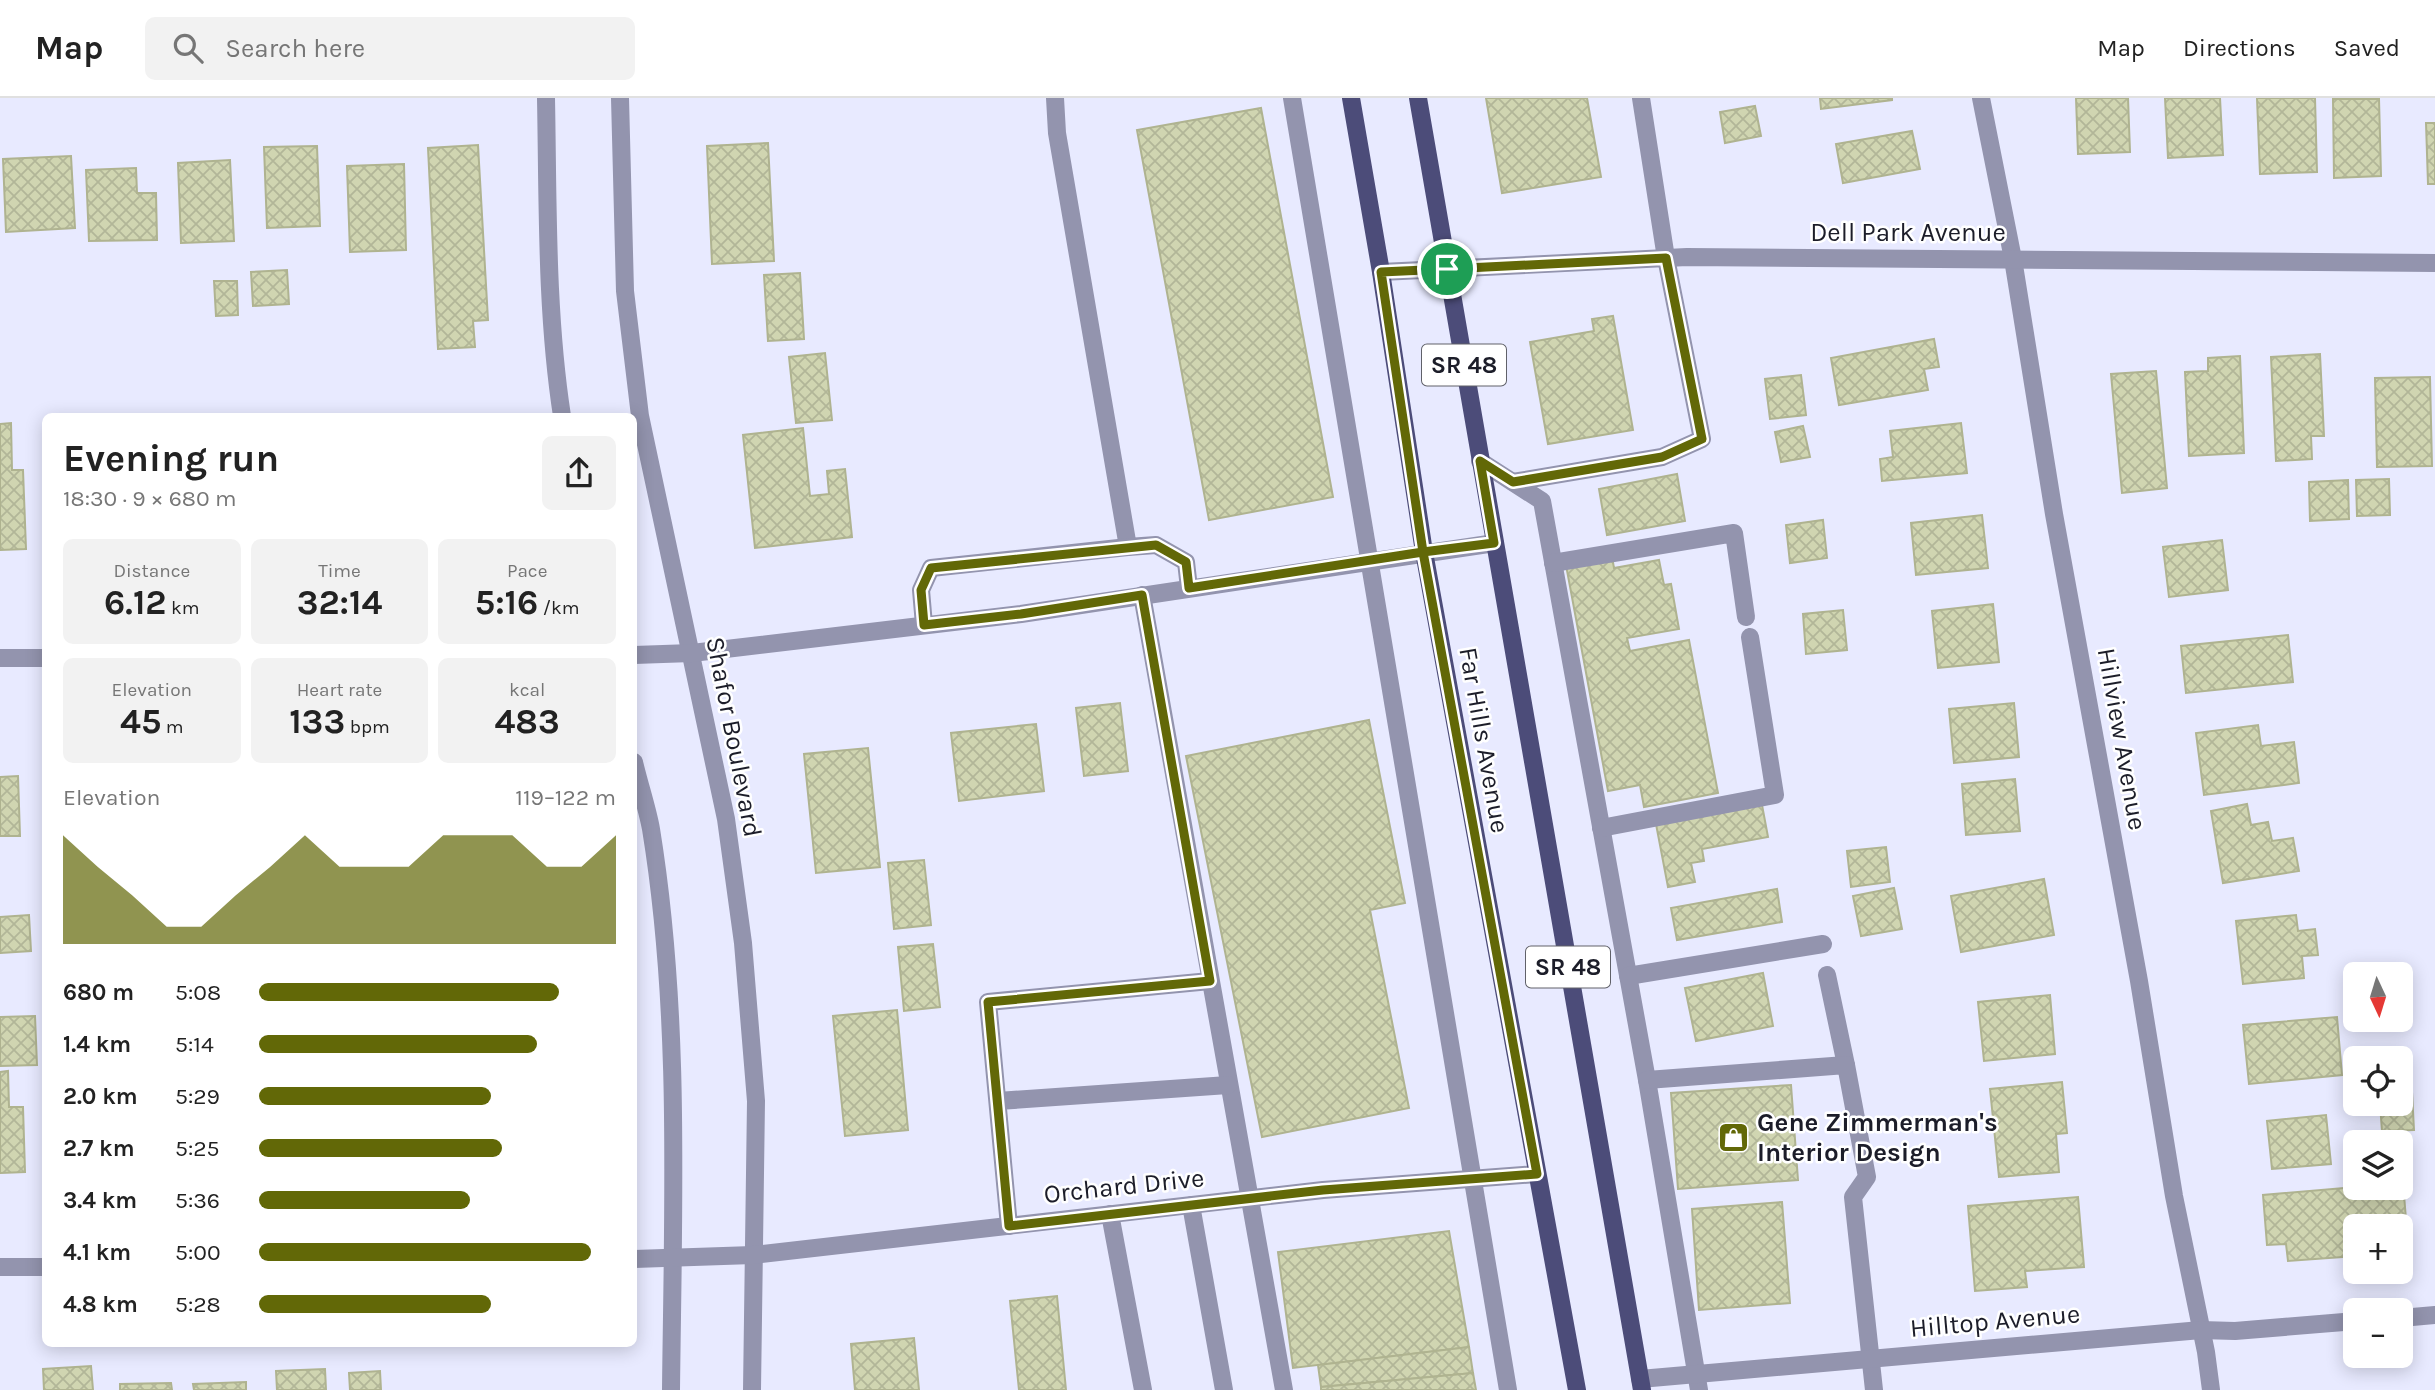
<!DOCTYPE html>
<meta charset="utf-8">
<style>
:root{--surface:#fff;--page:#f2f2f2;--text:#222;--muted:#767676;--line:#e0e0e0;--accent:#626807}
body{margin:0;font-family:Karla,sans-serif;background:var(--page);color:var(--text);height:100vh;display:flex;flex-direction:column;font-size:26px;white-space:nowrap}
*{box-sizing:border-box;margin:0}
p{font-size:23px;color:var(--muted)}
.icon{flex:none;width:38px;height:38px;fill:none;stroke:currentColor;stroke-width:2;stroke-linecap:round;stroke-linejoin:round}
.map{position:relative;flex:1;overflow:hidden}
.panel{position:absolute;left:42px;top:315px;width:595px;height:934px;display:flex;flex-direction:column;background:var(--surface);border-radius:10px;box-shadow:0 4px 18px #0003}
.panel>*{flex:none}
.needle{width:46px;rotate:176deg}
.tools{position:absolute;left:2343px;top:864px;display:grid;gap:14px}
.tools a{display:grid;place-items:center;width:70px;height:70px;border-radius:10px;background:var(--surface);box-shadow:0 4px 18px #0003;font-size:35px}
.pin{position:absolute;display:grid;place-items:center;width:60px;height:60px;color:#fff;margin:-30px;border:4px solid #fff;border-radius:50%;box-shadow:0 2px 7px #0007}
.round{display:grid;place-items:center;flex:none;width:74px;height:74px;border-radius:10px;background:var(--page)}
.summary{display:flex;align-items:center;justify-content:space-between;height:119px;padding:0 21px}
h1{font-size:38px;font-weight:700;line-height:52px}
.stats{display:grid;grid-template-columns:repeat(3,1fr);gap:10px;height:119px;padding:7px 21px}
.stats div{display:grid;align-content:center;border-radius:10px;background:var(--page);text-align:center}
.stats b{font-size:35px;font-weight:700}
.stats small{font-size:19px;font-weight:400}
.stats p{font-size:19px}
.chart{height:196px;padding:14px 21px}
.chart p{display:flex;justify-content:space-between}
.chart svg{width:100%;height:126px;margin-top:7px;fill:var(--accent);opacity:.7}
ul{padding:0 21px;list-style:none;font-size:23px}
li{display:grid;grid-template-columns:112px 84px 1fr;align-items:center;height:52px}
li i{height:18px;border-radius:9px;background:var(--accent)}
header{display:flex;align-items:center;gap:42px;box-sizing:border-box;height:98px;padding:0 35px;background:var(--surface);border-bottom:2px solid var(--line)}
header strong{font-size:33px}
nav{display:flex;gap:38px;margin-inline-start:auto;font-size:24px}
.search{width:490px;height:63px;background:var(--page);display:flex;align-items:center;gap:18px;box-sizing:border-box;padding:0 24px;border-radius:10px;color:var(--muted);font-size:26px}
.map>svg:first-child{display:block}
</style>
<header>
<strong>Map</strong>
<div class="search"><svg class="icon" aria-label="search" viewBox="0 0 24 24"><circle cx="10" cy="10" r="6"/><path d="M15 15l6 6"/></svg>Search here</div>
<nav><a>Map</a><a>Directions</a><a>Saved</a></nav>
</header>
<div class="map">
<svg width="2435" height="1292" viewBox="0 0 2435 1292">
<defs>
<pattern id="building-cross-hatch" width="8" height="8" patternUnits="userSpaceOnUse" patternTransform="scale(1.75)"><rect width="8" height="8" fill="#d0d5b1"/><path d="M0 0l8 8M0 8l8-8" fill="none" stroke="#b2b698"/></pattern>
</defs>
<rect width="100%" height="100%" fill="#e8eaff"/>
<!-- building -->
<g fill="url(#building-cross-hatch)" stroke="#afb390" stroke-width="2">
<polygon points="1486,0 1587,0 1601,79 1502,95"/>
<polygon points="1820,0 1892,0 1892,2 1821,11"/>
<polygon points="2076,0 2128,0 2130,54 2078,56"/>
<polygon points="2165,0 2220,0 2223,57 2168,60"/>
<polygon points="2257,0 2315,0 2317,74 2260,76"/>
<polygon points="2333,1 2379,1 2381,78 2334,80"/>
<polygon points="1755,8 1761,38 1725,45 1720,14"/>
<polygon points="1261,10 1333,399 1209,422 1137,32"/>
<polygon points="2426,25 2435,25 2435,86 2428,86"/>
<polygon points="1912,33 1920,71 1843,85 1836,46"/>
<polygon points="768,45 774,163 712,166 707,48"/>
<polygon points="478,47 488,222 473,223 475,249 438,251 428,50"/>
<polygon points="317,48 320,128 267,130 264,49"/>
<polygon points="71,58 75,130 6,134 3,61"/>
<polygon points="230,62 234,143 181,145 178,65"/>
<polygon points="404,66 406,152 350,154 347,68"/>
<polygon points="136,70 137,95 156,95 157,142 89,143 86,72"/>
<polygon points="287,172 289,206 253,208 251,174"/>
<polygon points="800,175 804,241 768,243 764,177"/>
<polygon points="214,183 237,183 238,217 216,218"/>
<polygon points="1613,218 1633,332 1548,346 1530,244 1594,233 1592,221"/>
<polygon points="1934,241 1939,269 1924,271 1928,292 1839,307 1831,260"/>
<polygon points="825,255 832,322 796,325 789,259"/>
<polygon points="2320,256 2324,338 2311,338 2312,361 2276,363 2271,259"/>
<polygon points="2240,258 2244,355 2189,358 2185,274 2208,273 2208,260"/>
<polygon points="2156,273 2167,390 2122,395 2111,276"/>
<polygon points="1801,277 1806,317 1770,321 1765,281"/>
<polygon points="2430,279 2432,368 2377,369 2375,280"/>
<polygon points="11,325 12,372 23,372 26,451 0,452 0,326"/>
<polygon points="1961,325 1967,375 1882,383 1880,361 1893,359 1890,333"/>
<polygon points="1803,328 1810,359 1781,364 1775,334"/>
<polygon points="803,330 810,398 829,396 827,373 845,371 852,439 755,450 743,337"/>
<polygon points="1677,376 1685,423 1607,437 1599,391"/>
<polygon points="2389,381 2390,417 2357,418 2356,382"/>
<polygon points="2348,382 2349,421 2310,423 2309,384"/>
<polygon points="1982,417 1988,470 1916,477 1911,425"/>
<polygon points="1823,422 1827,460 1790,465 1786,427"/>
<polygon points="2222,442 2228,492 2169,499 2163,449"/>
<polygon points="1612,459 1614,470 1659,462 1664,487 1671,486 1679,531 1627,540 1630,553 1689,542 1718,695 1644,709 1640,687 1608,693 1566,467"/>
<polygon points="1993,506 1999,564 1938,570 1932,513"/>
<polygon points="1843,512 1847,552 1806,556 1803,516"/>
<polygon points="2288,537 2293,584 2186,595 2181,548"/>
<polygon points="1120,605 1128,673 1084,678 1076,610"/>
<polygon points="2014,605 2019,659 1954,665 1949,611"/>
<polygon points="1369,622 1405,805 1370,812 1409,1010 1262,1039 1186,658"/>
<polygon points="1036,626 1044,693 959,703 951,635"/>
<polygon points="2258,627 2261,648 2294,644 2299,685 2204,697 2196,635"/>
<polygon points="868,650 880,769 816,775 804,656"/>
<polygon points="18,678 20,738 0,738 0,679"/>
<polygon points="2015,681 2020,733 1966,737 1962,686"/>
<polygon points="2247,706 2251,727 2268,724 2272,743 2293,740 2299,773 2223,785 2211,713"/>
<polygon points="1762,707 1768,739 1702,751 1704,763 1691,765 1695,784 1668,789 1656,726"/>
<polygon points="1886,749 1890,784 1851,789 1847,753"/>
<polygon points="924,762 931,827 894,831 888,765"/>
<polygon points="2044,781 2054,837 1961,854 1951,798"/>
<polygon points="1894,790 1902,831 1861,838 1853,798"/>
<polygon points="1777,791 1782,824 1677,842 1671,810"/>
<polygon points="29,817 31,853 0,855 0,819"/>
<polygon points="2296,817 2298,833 2315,831 2318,857 2302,858 2304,880 2243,886 2236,823"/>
<polygon points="933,846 940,909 904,913 898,849"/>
<polygon points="1763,875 1773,928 1696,943 1685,890"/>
<polygon points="2050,897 2055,956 1984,963 1978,904"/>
<polygon points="897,912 908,1032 845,1038 833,918"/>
<polygon points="35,918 37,967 0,968 0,919"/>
<polygon points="2337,919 2342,977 2249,986 2243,927"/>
<polygon points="8,973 9,1009 23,1009 25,1074 0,1075 0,974"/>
<polygon points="2062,984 2067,1035 2056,1036 2059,1074 1999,1079 1990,991"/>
<polygon points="1791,987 1798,1082 1678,1091 1671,995"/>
<polygon points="2401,994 2412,994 2414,1032 2382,1033 2380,1006 2401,1006"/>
<polygon points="2326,1017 2331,1066 2272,1071 2267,1023"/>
<polygon points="2401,1085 2403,1085 2407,1133 2401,1133 2401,1129 2356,1129 2356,1158 2288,1163 2286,1146 2267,1147 2263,1097 2356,1089 2401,1090"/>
<polygon points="2078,1099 2084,1169 2025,1173 2027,1189 1975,1193 1968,1108"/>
<polygon points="1782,1104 1790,1205 1699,1212 1692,1111"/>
<polygon points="1449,1133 1469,1249 1293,1270 1278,1154"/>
<polygon points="1057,1198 1066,1292 1019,1292 1010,1203"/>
<polygon points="914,1240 919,1292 855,1292 851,1246"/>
<polygon points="1469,1249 1473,1275 1321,1289 1318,1267"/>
<polygon points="91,1268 93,1292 44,1292 43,1271"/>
<polygon points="325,1271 326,1292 277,1292 276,1273"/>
<polygon points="380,1273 381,1292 350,1292 349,1275"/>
<polygon points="1473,1275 1476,1292 1321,1292 1321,1289"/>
<polygon points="246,1284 246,1292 194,1292 193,1286"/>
<polygon points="171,1285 172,1292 120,1292 120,1286"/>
</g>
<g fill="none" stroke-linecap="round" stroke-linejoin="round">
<!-- lane -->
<g stroke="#9394ae" stroke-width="18">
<polyline points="1055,0 1057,35 1128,449 1156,447 1186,464 1189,490"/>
<polyline points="1292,0 1508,1292"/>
<polyline points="1480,363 1542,403 1647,982 1699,1292"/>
<polyline points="1513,384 1662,359 1702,341 1666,160 1641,0"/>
<polyline points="1553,465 1734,435 1746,519"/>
<polyline points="1142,497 1284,1292"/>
<polyline points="924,527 921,492 931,470 1128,449"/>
<polyline points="1601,730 1775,697 1750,539"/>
<polyline points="1827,877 1846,967"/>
<polyline points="1628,878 1823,846"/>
<polyline points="1647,982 1846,967 1867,1079 1853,1099 1874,1292"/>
<polyline points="998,1003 1228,987"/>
<polyline points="1191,1107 1224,1292"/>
<polyline points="1110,1116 1143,1292"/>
<polyline points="1009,1128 988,904 1210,883"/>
</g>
<!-- street -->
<g stroke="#9394ae" stroke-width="18">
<path d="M546,0C548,106 546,214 562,318"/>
<polyline points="620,0 625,193 640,318 726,721 743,845 756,1003 752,1292"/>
<polyline points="1981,0 2013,161 2054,416 2139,883 2174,1098 2206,1254 2211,1292"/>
<polyline points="1381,174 1687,159 2435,165"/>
<polyline points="634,557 692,555 1021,516 1495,445"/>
<polyline points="0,560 46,560"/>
<path d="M634,664C639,686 647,709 651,731C681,916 673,1106 671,1292"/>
<polyline points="634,1161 753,1157 1323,1092 1537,1076"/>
<polyline points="0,1169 46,1169"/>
<polyline points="2401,1220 2435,1217"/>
<polyline points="1640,1281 2201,1232 2235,1233 2356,1223"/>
</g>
<!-- primary -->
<g stroke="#4c4c79" stroke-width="18">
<polyline points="1351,0 1381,174 1424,454 1577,1292"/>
<polyline points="1418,0 1642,1292"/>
</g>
</g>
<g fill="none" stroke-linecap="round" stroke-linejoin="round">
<defs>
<polyline id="route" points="1447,171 1381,174 1423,454 1189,490 1186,464 1156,447 931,470 921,492 924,527 1021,516 1142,497 1210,883 988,904 1009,1128 1323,1092 1537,1076 1423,454 1494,445 1480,363 1513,384 1662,359 1702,341 1666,160 1447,171"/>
</defs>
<!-- route casing -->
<use href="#route" stroke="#fff" stroke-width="14"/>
<!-- route -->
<use href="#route" stroke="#626807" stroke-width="9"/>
</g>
<!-- icons -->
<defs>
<symbol id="shop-square" viewBox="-11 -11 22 22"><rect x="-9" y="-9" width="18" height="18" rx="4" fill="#626807" stroke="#fff"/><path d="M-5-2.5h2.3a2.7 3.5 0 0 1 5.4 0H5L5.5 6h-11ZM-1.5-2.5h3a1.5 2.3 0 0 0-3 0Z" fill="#fff"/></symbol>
</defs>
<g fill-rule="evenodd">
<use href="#shop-square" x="1716" y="1022" width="35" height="35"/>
</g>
<g text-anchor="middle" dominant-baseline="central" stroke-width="5" stroke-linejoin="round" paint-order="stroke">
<!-- shield labels -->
<g fill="#fff" stroke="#606169" stroke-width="2">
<rect x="1422" y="246.5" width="84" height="41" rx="5"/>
<rect x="1526" y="848.5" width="84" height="41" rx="5"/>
</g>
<g font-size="24" font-weight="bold" fill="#1c1d29">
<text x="1464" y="267">SR 48</text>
<text x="1568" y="869">SR 48</text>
</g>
<!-- street labels -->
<g font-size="26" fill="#1c1d29" stroke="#fff">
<text x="1908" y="134">Dell Park Avenue</text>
<text transform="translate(734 639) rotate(79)">Shafor Boulevard</text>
<text transform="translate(2122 641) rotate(80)">Hillview Avenue</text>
<text transform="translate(1484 642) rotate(80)">Far Hills Avenue</text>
<text transform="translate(1124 1088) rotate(-6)">Orchard Drive</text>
<text transform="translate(1995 1223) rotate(-5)">Hilltop Avenue</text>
</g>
<!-- poi labels -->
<g font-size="26" font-weight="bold" fill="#1c1d29" stroke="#fff" text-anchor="start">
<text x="1757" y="1024">Gene Zimmerman's<tspan x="1757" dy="30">Interior Design</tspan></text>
</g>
</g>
</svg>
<div class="tools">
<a><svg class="needle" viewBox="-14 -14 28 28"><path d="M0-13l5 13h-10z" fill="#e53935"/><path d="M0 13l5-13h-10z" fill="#767676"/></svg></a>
<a><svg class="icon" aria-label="locate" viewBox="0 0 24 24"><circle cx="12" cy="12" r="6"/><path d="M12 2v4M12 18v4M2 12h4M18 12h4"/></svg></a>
<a><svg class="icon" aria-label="layers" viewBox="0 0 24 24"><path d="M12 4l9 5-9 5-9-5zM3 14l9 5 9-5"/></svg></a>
<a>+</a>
<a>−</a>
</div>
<div class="pin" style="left:1447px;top:171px;background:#1e9e55"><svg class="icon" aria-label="arrive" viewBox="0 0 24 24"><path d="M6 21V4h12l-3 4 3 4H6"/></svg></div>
<section class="panel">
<div class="summary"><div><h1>Evening run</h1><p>18:30 · 9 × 680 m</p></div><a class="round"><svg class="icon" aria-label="share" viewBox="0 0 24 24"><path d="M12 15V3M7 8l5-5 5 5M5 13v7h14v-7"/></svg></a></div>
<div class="stats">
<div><p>Distance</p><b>6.12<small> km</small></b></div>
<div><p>Time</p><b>32:14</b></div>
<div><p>Pace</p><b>5:16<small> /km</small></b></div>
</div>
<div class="stats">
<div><p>Elevation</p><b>45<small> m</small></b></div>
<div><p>Heart rate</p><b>133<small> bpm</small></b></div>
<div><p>kcal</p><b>483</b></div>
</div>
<div class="chart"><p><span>Elevation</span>119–122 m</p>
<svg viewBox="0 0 160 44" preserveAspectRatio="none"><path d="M0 44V6L10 17L20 27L30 38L40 38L50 27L60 17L70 6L80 17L90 17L100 17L110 6L120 6L130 6L140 17L150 17L160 6V44z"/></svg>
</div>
<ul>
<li><b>680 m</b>5:08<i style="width:84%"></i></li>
<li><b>1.4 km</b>5:14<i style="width:78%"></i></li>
<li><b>2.0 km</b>5:29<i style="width:65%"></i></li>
<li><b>2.7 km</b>5:25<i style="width:68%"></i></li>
<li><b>3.4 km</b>5:36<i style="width:59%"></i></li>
<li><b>4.1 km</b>5:00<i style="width:93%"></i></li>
<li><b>4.8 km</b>5:28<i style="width:65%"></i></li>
</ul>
</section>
</div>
